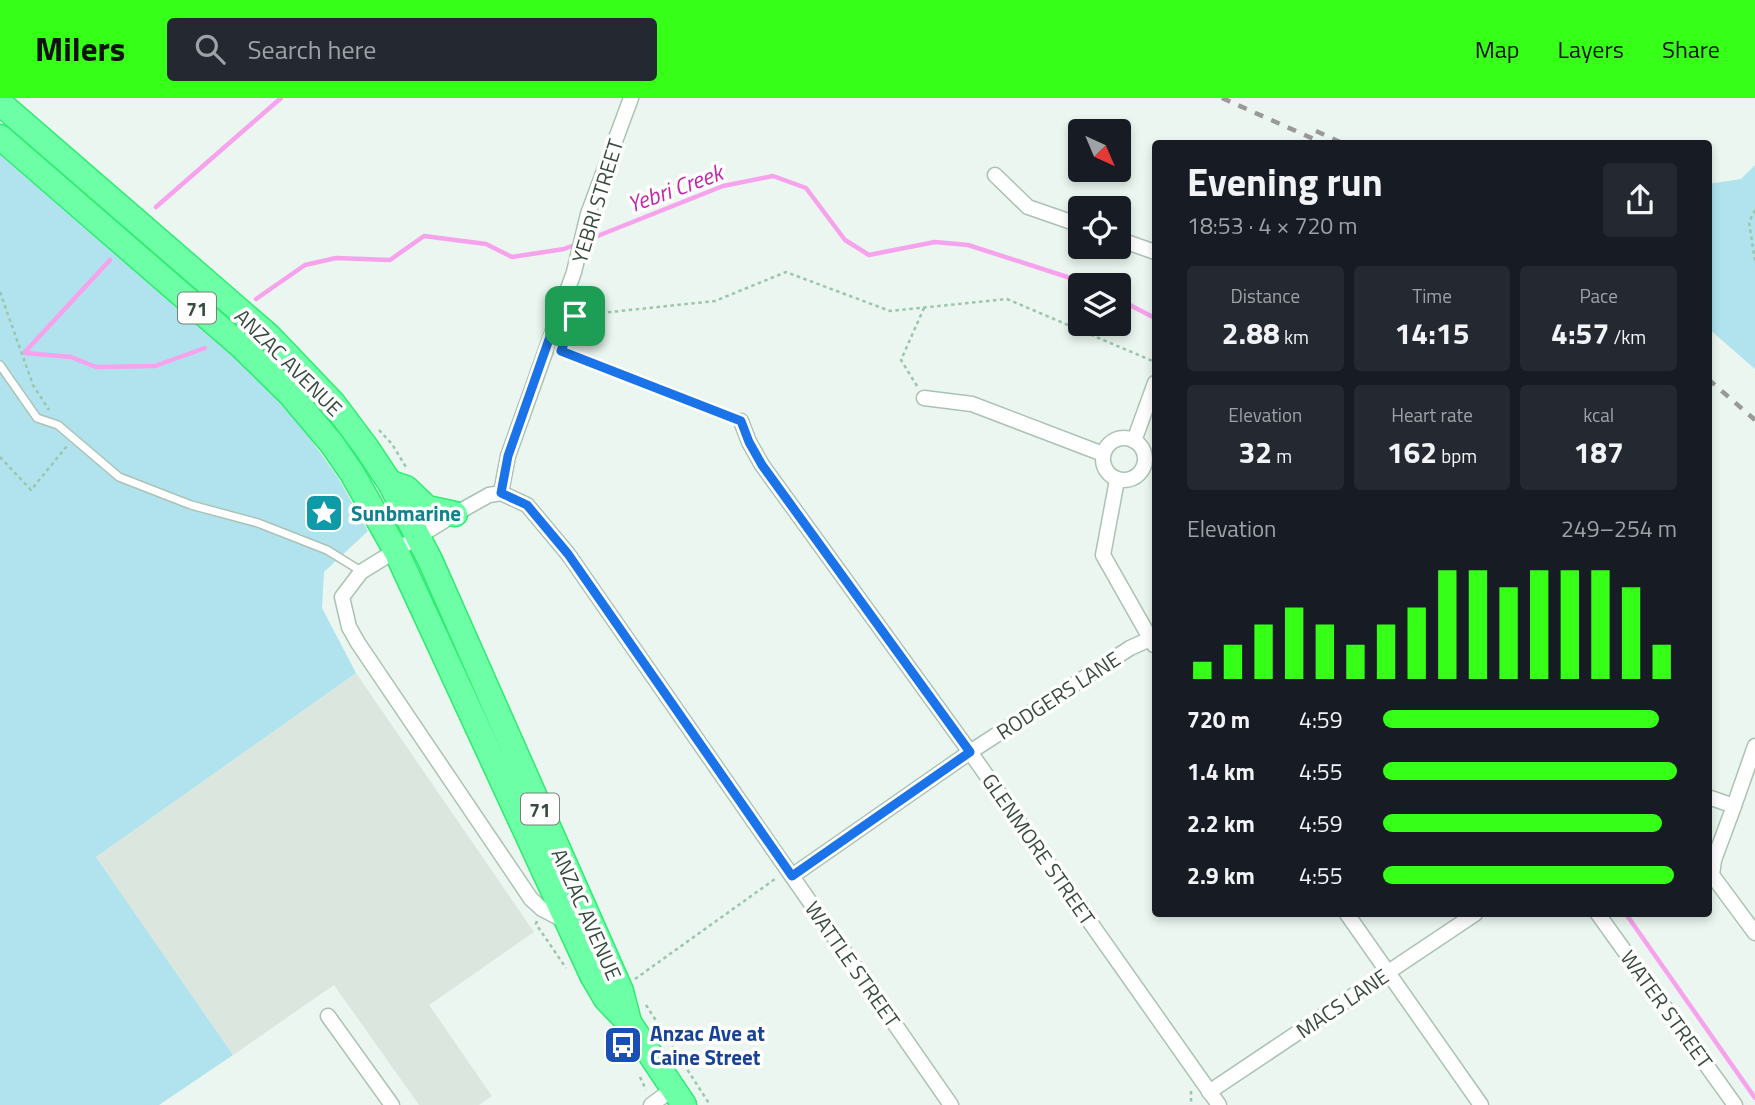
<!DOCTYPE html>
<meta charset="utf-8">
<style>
:root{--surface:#171b24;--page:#242831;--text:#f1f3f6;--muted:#9ea1a6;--accent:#36ff18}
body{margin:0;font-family:"Titillium Web",sans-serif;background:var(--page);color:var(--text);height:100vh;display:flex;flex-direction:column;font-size:26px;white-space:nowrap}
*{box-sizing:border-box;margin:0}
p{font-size:23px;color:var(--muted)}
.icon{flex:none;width:38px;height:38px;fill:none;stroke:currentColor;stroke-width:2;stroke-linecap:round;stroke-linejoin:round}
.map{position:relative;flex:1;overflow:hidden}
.drawer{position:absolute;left:1152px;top:42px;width:560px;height:777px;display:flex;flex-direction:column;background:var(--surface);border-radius:7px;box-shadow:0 4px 10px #0003}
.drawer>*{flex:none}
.needle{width:46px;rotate:136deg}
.buttons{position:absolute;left:1068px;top:21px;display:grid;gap:14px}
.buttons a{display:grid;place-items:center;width:63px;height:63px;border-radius:7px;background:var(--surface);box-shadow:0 4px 10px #0003;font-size:35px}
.pin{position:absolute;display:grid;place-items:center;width:60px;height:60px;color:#fff;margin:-30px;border-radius:14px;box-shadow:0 4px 10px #0006}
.round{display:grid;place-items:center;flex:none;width:74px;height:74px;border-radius:7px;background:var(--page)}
.summary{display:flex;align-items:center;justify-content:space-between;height:119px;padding:0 35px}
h1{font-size:38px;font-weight:700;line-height:52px}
.stats{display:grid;grid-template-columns:repeat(3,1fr);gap:10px;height:119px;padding:7px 35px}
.stats div{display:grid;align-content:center;border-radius:7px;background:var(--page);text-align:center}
.stats b{font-size:30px;font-weight:700}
.stats small{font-size:19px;font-weight:400}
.stats p{font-size:19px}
.chart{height:196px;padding:14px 35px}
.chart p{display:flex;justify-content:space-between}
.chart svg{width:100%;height:126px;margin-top:7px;stroke:var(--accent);stroke-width:6}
ul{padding:0 35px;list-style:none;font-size:23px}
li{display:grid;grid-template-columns:112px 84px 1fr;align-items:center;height:52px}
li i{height:18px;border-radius:9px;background:var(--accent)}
header{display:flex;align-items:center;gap:42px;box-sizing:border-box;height:98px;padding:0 35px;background:var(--accent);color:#111}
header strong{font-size:33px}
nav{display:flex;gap:38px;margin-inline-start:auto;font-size:24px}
.search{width:490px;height:63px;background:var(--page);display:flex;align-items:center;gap:18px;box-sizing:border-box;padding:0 24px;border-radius:7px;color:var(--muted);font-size:26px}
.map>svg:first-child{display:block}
</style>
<header>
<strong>Milers</strong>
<div class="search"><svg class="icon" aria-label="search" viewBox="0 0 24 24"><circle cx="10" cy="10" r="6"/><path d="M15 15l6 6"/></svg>Search here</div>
<nav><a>Map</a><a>Layers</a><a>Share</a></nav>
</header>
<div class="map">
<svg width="1755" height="1007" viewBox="0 0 1755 1007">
<rect width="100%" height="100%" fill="#eaf6ef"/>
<!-- industrial -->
<polygon fill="#dbe6de" points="356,575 534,834 429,907 492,998 479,1007 419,1007 334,887 233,957 96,759"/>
<!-- green -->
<g fill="#b0e3ee">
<polygon points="0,51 282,302 337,378 368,433 324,474 322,510 356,575 96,759 233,957 159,1007 0,1007"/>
<polygon points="1755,67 1755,271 1708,230 1708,86 1741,81"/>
</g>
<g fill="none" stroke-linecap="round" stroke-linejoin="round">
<!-- stream -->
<g stroke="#f7a2ec" stroke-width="4.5">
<polyline points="156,109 281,0"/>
<polyline points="585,143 723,88 773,78 806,90 845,142 869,157 935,144 968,147 1092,187"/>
<polyline points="256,201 305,167 336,160 390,162 424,138 486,146 512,159 564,151 577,146"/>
<polyline points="1118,201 1155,220"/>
<polyline points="25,254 110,162"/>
<polyline points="25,255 71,259 96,269 155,268 205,250"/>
<polyline points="1626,816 1755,1000"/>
</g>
<defs>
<polyline id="lane" points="0,267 37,320 58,327 119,379 191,407 258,425 327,452 361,473"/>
<g id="street">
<polyline points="995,77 1028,109 1080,127"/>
<polyline points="1118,141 1155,154"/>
<polyline points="924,300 972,306 1103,356"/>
<polyline points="741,323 749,344 762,367 970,654 1219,1007"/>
<circle cx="1124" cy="361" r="21"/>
<polyline points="1134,343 1155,285"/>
<polyline points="1117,382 1103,457 1154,547"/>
<polyline points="501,395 527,407 568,456 951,1007"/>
<polyline points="501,395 489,397 455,416 361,474 342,499 349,529 358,545 531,801 542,811 567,824"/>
<polyline points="501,395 508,358 574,174 588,116 631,0"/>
<polyline points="1708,699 1734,708 1714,762 1712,777 1755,835"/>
<polyline points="1734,708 1755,648"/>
<polyline points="792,778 970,654 1130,550 1150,541"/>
<polyline points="1347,816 1481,1007"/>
<polyline points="1598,816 1735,1007"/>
<polyline points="328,918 392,1007"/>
<polyline points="1209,994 1475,816"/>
<polyline points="651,1007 673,991"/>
</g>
<g id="highway">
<polyline points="0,5 269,238 333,305 366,349 390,385 430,462 621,893 629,924"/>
<polyline points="0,39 241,248 290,296 332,346 352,375 396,453 593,879 606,901 630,926 684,1007"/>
<polyline points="394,386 406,390 427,410 455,416"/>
</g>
</defs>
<!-- lane casing -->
<use href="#lane" stroke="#abc3b4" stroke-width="10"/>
<!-- street casing -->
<use href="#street" stroke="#abc3b4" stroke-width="17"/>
<!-- highway casing -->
<use href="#highway" stroke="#2eec71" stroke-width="27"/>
<!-- path -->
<g stroke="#9bc6ab" stroke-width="2.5" stroke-dasharray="3.5 3.5" stroke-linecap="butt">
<polyline points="1755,112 1749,124 1755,163"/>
<polyline points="0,194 33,287 49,312"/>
<polyline points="573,218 715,203 786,174 890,213 1007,201 1155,264"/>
<polyline points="562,253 729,318"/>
<polyline points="917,288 901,262 924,210"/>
<polyline points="379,332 392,346 406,369"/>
<polyline points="0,359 31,392 67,348"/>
<polyline points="537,823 536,826 566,870"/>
<polyline points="635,881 775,781"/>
<polyline points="646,907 710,1007"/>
<polyline points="640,979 646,992"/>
<polyline points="1191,993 1191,1007"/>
</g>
<!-- lane -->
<use href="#lane" stroke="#fff" stroke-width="7"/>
<!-- street -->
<use href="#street" stroke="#fff" stroke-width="14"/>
<!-- highway -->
<use href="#highway" stroke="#6cffa5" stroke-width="24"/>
<!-- rail -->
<g stroke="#999" stroke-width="4.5" stroke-dasharray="9 9" stroke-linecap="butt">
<polyline points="1222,0 1325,46"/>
<polyline points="1316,33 1344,46"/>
<polyline points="1708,281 1755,322"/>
</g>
</g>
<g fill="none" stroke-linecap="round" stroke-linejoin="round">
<defs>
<polygon id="route" points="559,213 575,218 561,253 741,323 749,344 762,367 970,654 792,778 568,456 527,407 501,395 508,358"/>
</defs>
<!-- route casing -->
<use href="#route" stroke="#fff" stroke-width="14"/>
<!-- route -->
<use href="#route" stroke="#1a73e8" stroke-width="9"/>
</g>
<!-- icons -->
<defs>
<symbol id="sight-square" viewBox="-11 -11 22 22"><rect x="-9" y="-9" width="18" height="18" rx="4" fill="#0f9aa8" stroke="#fff"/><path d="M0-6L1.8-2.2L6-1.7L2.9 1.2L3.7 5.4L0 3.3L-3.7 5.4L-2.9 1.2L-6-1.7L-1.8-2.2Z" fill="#fff"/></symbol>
<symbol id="bus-square" viewBox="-11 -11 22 22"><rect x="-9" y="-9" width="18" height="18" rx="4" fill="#1a4fb4" stroke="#fff"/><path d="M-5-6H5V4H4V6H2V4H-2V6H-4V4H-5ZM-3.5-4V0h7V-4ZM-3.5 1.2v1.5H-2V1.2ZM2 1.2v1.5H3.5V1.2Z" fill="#fff"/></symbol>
</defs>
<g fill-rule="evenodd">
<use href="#sight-square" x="302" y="393" width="44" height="44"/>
<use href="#bus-square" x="601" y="925" width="44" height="44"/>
</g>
<g text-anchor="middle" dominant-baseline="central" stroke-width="7" stroke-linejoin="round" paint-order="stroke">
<!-- shield labels -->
<g fill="#fff" stroke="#738178" stroke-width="2">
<rect x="178" y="194.5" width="38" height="31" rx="5"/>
<rect x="521" y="695.5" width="38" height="31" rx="5"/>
</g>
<g font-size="19" font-weight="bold" fill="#374b3e">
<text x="197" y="210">71</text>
<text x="540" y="711">71</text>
</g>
<!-- street labels -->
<g font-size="21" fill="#374b3e" stroke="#fff">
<text transform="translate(597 103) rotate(-73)">YEBRI STREET</text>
<text transform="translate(289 264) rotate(45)">ANZAC AVENUE</text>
<text transform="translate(1058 597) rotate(-33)">RODGERS LANE</text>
<text transform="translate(1039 751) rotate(55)">GLENMORE STREET</text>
<text transform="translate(587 816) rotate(66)">ANZAC AVENUE</text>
<text transform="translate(853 866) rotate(55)">WATTLE STREET</text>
<text transform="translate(1342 905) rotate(-34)">MACS LANE</text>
<text transform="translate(1667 911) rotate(54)">WATER STREET</text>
</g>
<!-- culture labels -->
<g font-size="21" font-weight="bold" fill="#0d838f" stroke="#fff" text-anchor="start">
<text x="351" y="415">Sunbmarine</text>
</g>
<!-- transit labels -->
<g font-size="21" font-weight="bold" fill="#164399" stroke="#fff" text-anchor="start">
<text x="650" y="935">Anzac Ave at<tspan x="650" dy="24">Caine Street</tspan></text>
</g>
<!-- water labels -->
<g font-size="23" font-style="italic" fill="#c324ac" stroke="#fff">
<text transform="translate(675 90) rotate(-20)">Yebri Creek</text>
</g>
</g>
</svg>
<div class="buttons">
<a><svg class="needle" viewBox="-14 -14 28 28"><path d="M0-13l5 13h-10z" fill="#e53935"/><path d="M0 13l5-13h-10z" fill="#9ea1a6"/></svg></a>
<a><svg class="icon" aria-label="locate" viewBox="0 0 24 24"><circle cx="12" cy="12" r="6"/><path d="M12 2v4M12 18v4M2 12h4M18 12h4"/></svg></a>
<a><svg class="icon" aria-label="layers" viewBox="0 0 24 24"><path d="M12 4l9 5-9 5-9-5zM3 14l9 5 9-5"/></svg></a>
</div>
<div class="pin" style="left:575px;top:218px;background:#1e9e55"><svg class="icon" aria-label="arrive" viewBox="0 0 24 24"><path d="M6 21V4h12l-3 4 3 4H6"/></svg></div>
<section class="drawer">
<div class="summary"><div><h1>Evening run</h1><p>18:53 · 4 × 720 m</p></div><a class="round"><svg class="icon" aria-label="share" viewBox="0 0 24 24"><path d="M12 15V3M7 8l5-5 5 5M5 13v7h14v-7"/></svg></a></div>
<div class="stats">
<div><p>Distance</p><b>2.88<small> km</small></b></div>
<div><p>Time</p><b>14:15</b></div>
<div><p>Pace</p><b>4:57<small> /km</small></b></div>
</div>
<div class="stats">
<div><p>Elevation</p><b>32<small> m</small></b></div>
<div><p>Heart rate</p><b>162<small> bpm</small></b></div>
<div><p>kcal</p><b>187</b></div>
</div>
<div class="chart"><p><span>Elevation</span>249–254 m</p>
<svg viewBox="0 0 160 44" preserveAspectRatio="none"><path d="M5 44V38M15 44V32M25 44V25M35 44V19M45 44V25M55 44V32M65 44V25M75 44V19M85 44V6M95 44V6M105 44V12M115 44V6M125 44V6M135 44V6M145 44V12M155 44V32"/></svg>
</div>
<ul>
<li><b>720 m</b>4:59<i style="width:94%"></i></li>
<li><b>1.4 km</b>4:55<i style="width:100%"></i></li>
<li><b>2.2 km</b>4:59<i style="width:95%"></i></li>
<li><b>2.9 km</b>4:55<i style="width:99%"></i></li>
</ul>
</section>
</div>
